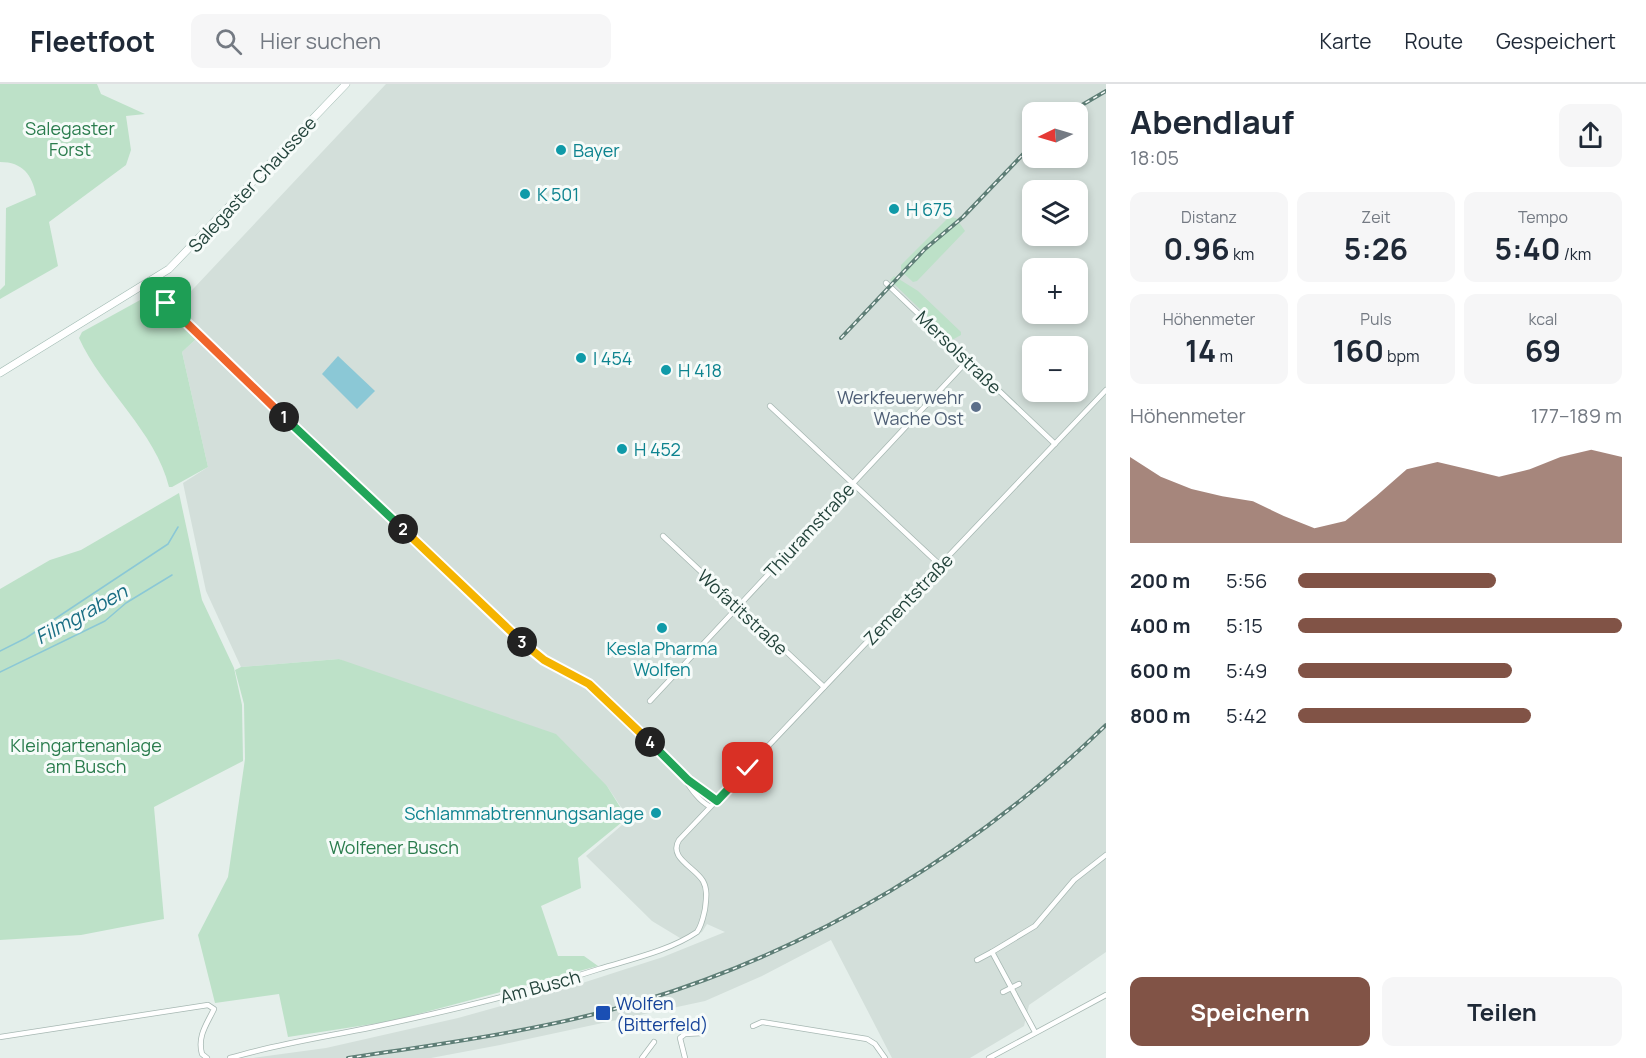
<!DOCTYPE html>
<html lang="de">
<meta charset="utf-8">
<style>
:root{--surface:#fff;--page:#f6f6f7;--text:#1f2937;--muted:#747a83;--line:#e0e1e3;--accent:#815346}
body{margin:0;font-family:Manrope,sans-serif;background:var(--page);color:var(--text);height:100vh;display:flex;flex-direction:column;font-size:22px;white-space:nowrap}
*{box-sizing:border-box;margin:0}
p{font-size:20px;color:var(--muted)}
.icon{flex:none;width:33px;height:33px;fill:none;stroke:currentColor;stroke-width:2;stroke-linecap:round;stroke-linejoin:round}
.map{position:relative;flex:1;overflow:hidden}
.drawer{display:flex;flex-direction:column;background:var(--surface);width:540px}
.drawer>*{flex:none}
.needle{width:39px;rotate:265deg}
.tools{position:absolute;left:1022px;top:18px;display:grid;gap:12px}
.tools a{display:grid;place-items:center;width:66px;height:66px;border-radius:12px;background:var(--surface);box-shadow:0 3px 9px #0003;font-size:30px}
.pin{position:absolute;display:grid;place-items:center;width:51px;height:51px;color:#fff;margin:-26px;border-radius:12px;box-shadow:0 3px 9px #0006}
.km{position:absolute;width:30px;height:30px;margin:-15px;border-radius:50%;background:#222;color:#fff;font-size:16px;line-height:30px;text-align:center}
.round{display:grid;place-items:center;flex:none;width:63px;height:63px;border-radius:12px;background:var(--page)}
.summary{display:flex;align-items:center;justify-content:space-between;height:102px;padding:0 24px}
h1{font-size:33px;font-weight:700;line-height:45px}
.metrics{display:grid;grid-template-columns:repeat(3,1fr);gap:9px;height:102px;padding:6px 24px}
.metrics div{display:grid;align-content:center;border-radius:12px;background:var(--page);text-align:center}
.metrics b{font-size:30px;font-weight:700}
.metrics small{font-size:16px;font-weight:400}
.metrics p{font-size:16px}
.chart{height:168px;padding:12px 24px}
.chart p{display:flex;justify-content:space-between}
.chart svg{width:100%;height:108px;margin-top:6px;fill:var(--accent);opacity:.7}
.primary-button{display:flex;gap:12px;margin-top:auto;padding:12px 24px}
.primary-button a{flex:1;height:69px;border-radius:12px;background:var(--accent);color:#fff;font-size:24px;font-weight:700;line-height:69px;text-align:center}
.primary-button a+a{background:var(--page);color:var(--text)}
ul{padding:0 24px;list-style:none;font-size:20px}
li{display:grid;grid-template-columns:96px 72px 1fr;align-items:center;height:45px}
li i{height:15px;border-radius:8px;background:var(--accent)}
header{display:flex;align-items:center;gap:36px;box-sizing:border-box;height:84px;padding:0 30px;background:var(--surface);border-bottom:2px solid var(--line)}
header strong{font-size:28px}
nav{display:flex;gap:33px;margin-inline-start:auto;font-size:21px}
.search{width:420px;height:54px;background:var(--page);display:flex;align-items:center;gap:15px;box-sizing:border-box;padding:0 21px;border-radius:12px;color:var(--muted);font-size:22px}
main{display:flex;flex:1;min-height:0}
.map>svg:first-child{display:block}
</style>
<header>
<strong>Fleetfoot</strong>
<div class="search"><svg class="icon" aria-label="search" viewBox="0 0 24 24"><circle cx="10" cy="10" r="6"/><path d="M15 15l6 6"/></svg>Hier suchen</div>
<nav><a>Karte</a><a>Route</a><a>Gespeichert</a></nav>
</header>
<main>
<div class="map">
<svg width="1106" height="974" viewBox="0 0 1106 974">
<rect width="100%" height="100%" fill="#e5efeb"/>
<!-- built -->
<path fill="#d3dfda" fill-rule="evenodd" d="M386,0H1106V868L1029,921L1024,942L970,974H892L831,856L762,892L705,917L500,961L431,974H253L326,964L458,934L570,903L663,873L725,848L707,840L702,848L685,857L652,837L586,772L629,735L607,702L339,575L241,583L206,507L183,399L208,383L182,268L196,255L178,221ZM1032,28H1077V74H1032ZM1032,106H1077V152H1032ZM1032,184H1077V230H1032ZM1032,262H1077V308H1032Z"/>
<!-- green -->
<g fill="#bde1c8">
<path d="M0,0H97L101,10L145,30L126,32L131,66L126,81L49,138L58,182L0,215V206L5,201L6,124L36,111C32,91 23,78 0,78Z"/>
<polygon points="949,133 956,134 965,147 917,197 913,198 901,187 901,181"/>
<polygon points="894,192 918,207 961,248 961,251 952,256 890,196"/>
<path d="M142,215H150L196,255L182,268L208,383L172,403H169C156,348 102,305 79,254L82,248Z"/>
<polygon points="179,409 202,516 234,584 242,621 243,677 154,723 164,835 81,851 0,856 0,505 50,476 81,466"/>
<polygon points="339,575 556,650 607,702 627,734 578,774 581,804 541,822 558,872 584,872 598,882 392,937 288,953 279,910 215,919 198,851 228,793 245,675 244,620 235,586 241,583"/>
</g>
<!-- water -->
<polygon fill="#8bc8d6" points="338,272 375,307 357,325 322,290"/>
<g fill="none" stroke-linecap="round" stroke-linejoin="round">
<!-- stream -->
<g stroke="#8bc8d6" stroke-width="1.5">
<polyline points="0,567 26,554 168,460 178,443"/>
<polyline points="0,588 105,537 126,519 172,491"/>
</g>
<defs>
<g id="street">
<path d="M153,197L175,229L518,554C538,573 561,581 583,596C614,618 647,653 674,681C685,693 694,714 709,722"/>
<polyline points="886,199 1055,360"/>
<polyline points="770,322 940,481"/>
<polyline points="663,452 824,603"/>
<polyline points="650,617 969,275"/>
<polyline points="688,696 717,717"/>
<polyline points="977,876 992,868"/>
<polyline points="1003,908 1019,900"/>
<polyline points="753,942 762,938 867,955 875,960 885,974"/>
<polyline points="1035,948 992,868 1035,842 1074,796 1106,771"/>
<path d="M0,953L208,921L214,925C207,940 197,952 202,970L207,974"/>
<path d="M230,974C277,960 325,953 373,943C449,927 525,909 599,885C631,875 669,867 697,848C702,841 703,834 705,825C706,816 708,806 703,797C695,783 668,774 679,756L1106,306"/>
<polyline points="642,974 654,958"/>
<polyline points="685,974 680,954 685,950 703,949"/>
<polyline points="989,974 1106,911"/>
</g>
<polyline id="secondary" points="0,289 169,185 346,0"/>
</defs>
<!-- street casing -->
<use href="#street" stroke="#a7b8b3" stroke-width="6"/>
<!-- secondary casing -->
<use href="#secondary" stroke="#a3bcb4" stroke-width="8"/>
<!-- street -->
<use href="#street" stroke="#fff" stroke-width="4.5"/>
<!-- secondary -->
<use href="#secondary" stroke="#fff" stroke-width="7"/>
<defs>
<g id="rail">
<polyline points="1070,28 1106,7"/>
<polyline points="841,254 925,165 963,133 1032,61"/>
<path d="M348,974C446,959 546,946 642,917C817,864 975,768 1106,641"/>
</g>
</defs>
<!-- rail casing -->
<use href="#rail" stroke="#5e7e76" stroke-width="4"/>
<!-- rail -->
<use href="#rail" stroke="#f6fbf9" stroke-width="1.5" stroke-dasharray="4.5" stroke-linecap="butt"/>
</g>
<g fill="none" stroke-linecap="round" stroke-linejoin="round">
<defs>
<polyline id="split-1" points="166,219 284,333"/>
<polyline id="split-2" points="284,333 403,445"/>
<polyline id="split-3" points="403,445 522,558"/>
<polyline id="split-4" points="522,558 544,576 589,600 650,658"/>
<polyline id="split-5" points="650,658 688,696 717,717 748,684"/>
</defs>
<!-- split-1 casing -->
<use href="#split-1" stroke="#fff" stroke-width="12"/>
<!-- split-2 casing -->
<use href="#split-2" stroke="#fff" stroke-width="12"/>
<!-- split-3 casing -->
<use href="#split-3" stroke="#fff" stroke-width="12"/>
<!-- split-4 casing -->
<use href="#split-4" stroke="#fff" stroke-width="12"/>
<!-- split-5 casing -->
<use href="#split-5" stroke="#fff" stroke-width="12"/>
<!-- split-1 -->
<use href="#split-1" stroke="#f0652b" stroke-width="8"/>
<!-- split-2 -->
<use href="#split-2" stroke="#22a559" stroke-width="8"/>
<!-- split-3 -->
<use href="#split-3" stroke="#f5b400" stroke-width="8"/>
<!-- split-4 -->
<use href="#split-4" stroke="#f5b400" stroke-width="8"/>
<!-- split-5 -->
<use href="#split-5" stroke="#22a559" stroke-width="8"/>
</g>
<!-- markers -->
<g fill="#0f9aa8" stroke="#f6fbf9" stroke-width="2">
<circle cx="561" cy="66" r="6"/>
<circle cx="525" cy="110" r="6"/>
<circle cx="894" cy="125" r="6"/>
<circle cx="581" cy="274" r="6"/>
<circle cx="666" cy="286" r="6"/>
<circle cx="622" cy="365" r="6"/>
<circle cx="662" cy="544" r="6"/>
<circle cx="656" cy="729" r="6"/>
</g>
<circle fill="#5c6f8a" stroke="#f6fbf9" stroke-width="2" cx="976" cy="323" r="6"/>
<rect fill="#1a4fb4" stroke="#f6fbf9" stroke-width="2" x="595" y="921" width="16" height="16" rx="3"/>
<g text-anchor="middle" dominant-baseline="central" stroke-width="6" stroke-linejoin="round" paint-order="stroke">
<!-- park labels -->
<g font-size="18" fill="#2a7c4d" stroke="#f6fbf9">
<text x="70" y="44">Salegaster<tspan x="70" dy="21">Forst</tspan></text>
<text x="86" y="661">Kleingartenanlage<tspan x="86" dy="21">am Busch</tspan></text>
<text x="394" y="763">Wolfener Busch</text>
</g>
<!-- culture labels -->
<g font-size="18" fill="#0d838f" stroke="#f6fbf9" text-anchor="start">
<text x="573" y="66">Bayer</text>
<text x="537" y="110">K 501</text>
<text x="906" y="125">H 675</text>
<text x="593" y="274">I 454</text>
<text x="678" y="286">H 418</text>
<text x="634" y="365">H 452</text>
<text x="662" y="564" text-anchor="middle">Kesla Pharma<tspan x="662" dy="21">Wolfen</tspan></text>
<text x="644" y="729" text-anchor="end">Schlammabtrennungsanlage</text>
</g>
<!-- street labels -->
<g font-size="18" fill="#23433b" stroke="#f6fbf9">
<text transform="translate(252 100) rotate(-47)">Salegaster Chaussee</text>
<text transform="translate(959 268) rotate(44)">Mersolstraße</text>
<text transform="translate(809 446) rotate(-47)">Thiuramstraße</text>
<text transform="translate(908 515) rotate(-46)">Zementstraße</text>
<text transform="translate(743 528) rotate(43)">Wofatitstraße</text>
<text transform="translate(540 902) rotate(-15)">Am Busch</text>
</g>
<!-- service labels -->
<g font-size="18" fill="#4e5e75" stroke="#f6fbf9" text-anchor="end">
<text x="964" y="313">Werkfeuerwehr<tspan x="964" dy="21">Wache Ost</tspan></text>
</g>
<!-- transit labels -->
<g font-size="18" fill="#164399" stroke="#f6fbf9" text-anchor="start">
<text x="616" y="919">Wolfen<tspan x="616" dy="21">(Bitterfeld)</tspan></text>
</g>
<!-- water labels -->
<g font-size="20" font-style="italic" fill="#186d83" stroke="#f6fbf9">
<text transform="translate(81 530) rotate(-29)">Filmgraben</text>
</g>
</g>
</svg>
<div class="tools">
<a><svg class="needle" viewBox="-14 -14 28 28"><path d="M0-13l5 13h-10z" fill="#e53935"/><path d="M0 13l5-13h-10z" fill="#747a83"/></svg></a>
<a><svg class="icon" aria-label="layers" viewBox="0 0 24 24"><path d="M12 4l9 5-9 5-9-5zM3 14l9 5 9-5"/></svg></a>
<a>+</a>
<a>−</a>
</div>
<div class="pin" style="left:166px;top:219px;background:#1e9e55"><svg class="icon" aria-label="arrive" viewBox="0 0 24 24"><path d="M6 21V4h12l-3 4 3 4H6"/></svg></div>
<div class="pin" style="left:748px;top:684px;background:#d93025"><svg class="icon" aria-label="check" viewBox="0 0 24 24"><path d="M5 12l5 5 9-10"/></svg></div>
<b class="km" style="left:284px;top:333px">1</b>
<b class="km" style="left:403px;top:445px">2</b>
<b class="km" style="left:522px;top:558px">3</b>
<b class="km" style="left:650px;top:658px">4</b>
</div>
<section class="drawer">
<div class="summary"><div><h1>Abendlauf</h1><p>18:05</p></div><a class="round"><svg class="icon" aria-label="share" viewBox="0 0 24 24"><path d="M12 15V3M7 8l5-5 5 5M5 13v7h14v-7"/></svg></a></div>
<div class="metrics">
<div><p>Distanz</p><b>0.96<small> km</small></b></div>
<div><p>Zeit</p><b>5:26</b></div>
<div><p>Tempo</p><b>5:40<small> /km</small></b></div>
</div>
<div class="metrics">
<div><p>Höhenmeter</p><b>14<small> m</small></b></div>
<div><p>Puls</p><b>160<small> bpm</small></b></div>
<div><p>kcal</p><b>69</b></div>
</div>
<div class="chart"><p><span>Höhenmeter</span>177–189 m</p>
<svg viewBox="0 0 160 44" preserveAspectRatio="none"><path d="M0 44V9L10 17L20 22L30 25L40 27L50 33L60 38L70 35L80 25L90 14L100 11L110 14L120 17L130 14L140 9L150 6L160 9V44z"/></svg>
</div>
<ul>
<li><b>200 m</b>5:56<i style="width:61%"></i></li>
<li><b>400 m</b>5:15<i style="width:100%"></i></li>
<li><b>600 m</b>5:49<i style="width:66%"></i></li>
<li><b>800 m</b>5:42<i style="width:72%"></i></li>
</ul>
<div class="primary-button"><a>Speichern</a><a>Teilen</a></div>
</section>
</main>
